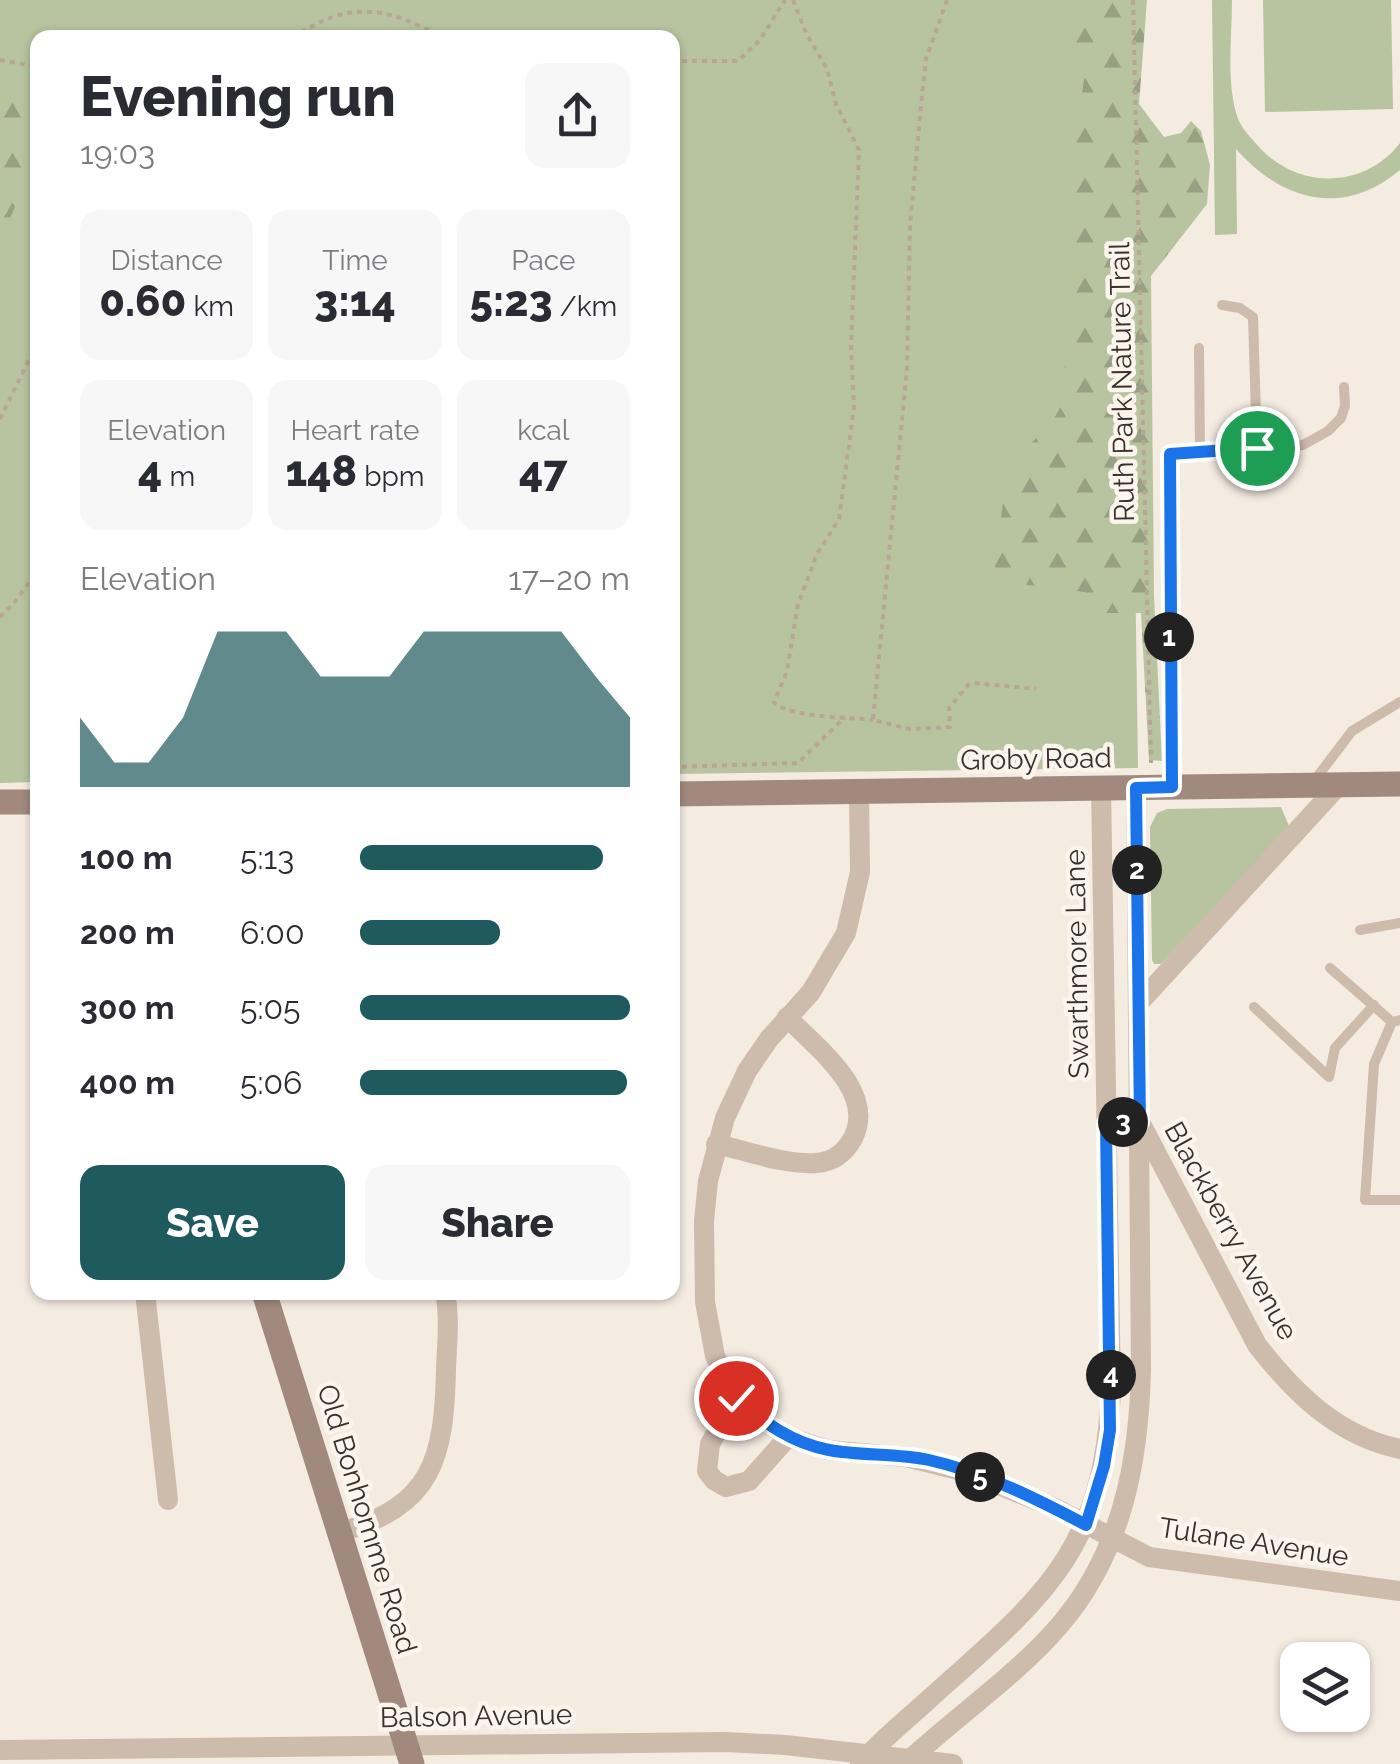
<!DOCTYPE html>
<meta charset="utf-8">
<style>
:root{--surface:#fff;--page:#f7f7f7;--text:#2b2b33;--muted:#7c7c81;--accent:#1f5a5e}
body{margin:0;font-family:Raleway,sans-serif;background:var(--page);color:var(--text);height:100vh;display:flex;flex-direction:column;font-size:38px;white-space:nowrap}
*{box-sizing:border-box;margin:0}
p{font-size:32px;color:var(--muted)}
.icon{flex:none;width:55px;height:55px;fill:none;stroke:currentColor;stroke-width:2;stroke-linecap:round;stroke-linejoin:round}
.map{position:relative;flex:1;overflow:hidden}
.sheet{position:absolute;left:30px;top:30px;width:650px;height:1270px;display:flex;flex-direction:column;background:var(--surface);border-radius:20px;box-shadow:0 2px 8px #0004}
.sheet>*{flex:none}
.tools{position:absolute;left:1280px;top:1642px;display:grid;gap:20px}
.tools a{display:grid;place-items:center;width:90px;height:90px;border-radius:20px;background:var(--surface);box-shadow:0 2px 8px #0004;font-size:50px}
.pin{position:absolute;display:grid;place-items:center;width:85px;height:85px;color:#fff;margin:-42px;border:5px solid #fff;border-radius:50%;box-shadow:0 2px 10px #0007}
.km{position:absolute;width:50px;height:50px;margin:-25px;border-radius:50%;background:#222;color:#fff;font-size:28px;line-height:50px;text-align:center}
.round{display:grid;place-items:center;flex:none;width:105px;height:105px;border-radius:20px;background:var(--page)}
.head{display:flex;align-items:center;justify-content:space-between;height:170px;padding:0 50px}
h1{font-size:55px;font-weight:800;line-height:75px}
.stats{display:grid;grid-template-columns:repeat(3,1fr);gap:15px;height:170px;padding:10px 50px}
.stats div{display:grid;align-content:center;border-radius:20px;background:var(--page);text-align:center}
.stats b{font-size:42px;font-weight:800}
.stats small{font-size:28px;font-weight:400}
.stats p{font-size:28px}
.chart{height:280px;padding:20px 50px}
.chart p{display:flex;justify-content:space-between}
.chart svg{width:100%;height:180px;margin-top:10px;fill:var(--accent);opacity:.7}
.button{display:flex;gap:20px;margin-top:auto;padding:20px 50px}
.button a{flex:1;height:115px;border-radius:20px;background:var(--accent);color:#fff;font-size:40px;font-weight:800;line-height:115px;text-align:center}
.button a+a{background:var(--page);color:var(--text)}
ul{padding:0 50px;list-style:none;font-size:32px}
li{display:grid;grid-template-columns:160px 120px 1fr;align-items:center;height:75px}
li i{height:25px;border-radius:12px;background:var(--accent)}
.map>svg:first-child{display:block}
</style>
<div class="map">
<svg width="1400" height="1764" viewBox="0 0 1400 1764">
<defs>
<pattern id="forest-firs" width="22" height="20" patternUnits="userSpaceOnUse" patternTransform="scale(2.5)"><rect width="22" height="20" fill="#b8c4a0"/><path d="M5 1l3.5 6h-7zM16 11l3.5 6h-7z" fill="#97a083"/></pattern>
</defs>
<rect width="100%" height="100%" fill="#f4ebe1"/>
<!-- grass -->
<g fill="#b8c4a0">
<polygon points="0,0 1127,0 1138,768 673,774 672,38 38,38 37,782 0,783"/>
<path d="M1212,0H1232C1232,36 1226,81 1237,116C1241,128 1251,138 1259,147C1297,189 1364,190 1400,143V170C1343,218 1282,201 1236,149L1237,234L1215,235Z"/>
<polygon points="1263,0 1391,0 1393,109 1265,112"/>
<polygon points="1281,807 1289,826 1285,835 1161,964 1154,964 1152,960 1150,827 1157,813 1167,809"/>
</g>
<!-- forest -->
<g fill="url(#forest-firs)">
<polygon points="1074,0 1147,0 1139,104 1164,137 1181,133 1191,121 1201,131 1210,165 1207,204 1151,276 1154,596 1162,761 1149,760 1141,613 1105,613 1085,592 1003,582 997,576 995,565 1004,494 1013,460 1051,424 1063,402 1066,340 1078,258 1065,201 1084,80 1075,43"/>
<polygon points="0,87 37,115 37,158 0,240"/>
</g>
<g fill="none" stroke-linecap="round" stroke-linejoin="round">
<!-- path -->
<g stroke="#b9a596" stroke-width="4" stroke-dasharray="5 5" stroke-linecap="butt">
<path d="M793,0L806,33L827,69L836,104L859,150L851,347L854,407L839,519L817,554L798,604L787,671L774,703C794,718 847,717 873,720"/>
<polyline points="947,0 926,59 922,96 910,225 907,368 873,720 910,729 950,727 949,708 968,685 974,683 1036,689"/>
<polyline points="1133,0 1151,763"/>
<path d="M293,38C348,0 385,6 444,38"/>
<polyline points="0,60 38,67"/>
<polyline points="672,61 738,61 760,40 785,0"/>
<polyline points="0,419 38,341"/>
<polyline points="0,617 14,603 38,570"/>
<polyline points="672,767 798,763 845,717"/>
</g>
<!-- lane -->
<g stroke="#cdbbac" stroke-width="10">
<polyline points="1222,305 1240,308 1253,317 1257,448"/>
<polyline points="1199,348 1200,452"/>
<polyline points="1314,781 1352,731 1400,702"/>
<polyline points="1172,786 1171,454 1303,445 1328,431 1341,418 1345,406 1344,387"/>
<polyline points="1360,930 1400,923"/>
<polyline points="1330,968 1392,1022"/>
<polyline points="1254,1007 1329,1077 1335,1048 1374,1005"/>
<polyline points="1400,1020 1392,1022 1374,1064 1365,1200 1400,1200"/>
</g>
<!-- street -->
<g stroke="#cdbbac" stroke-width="20">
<polyline points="859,792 860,872 846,933 811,992 769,1039 747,1071 725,1118 708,1181 704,1221 705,1302 715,1356 736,1398 760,1419 788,1437 828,1450 906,1457 970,1473 1057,1509 1149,1557 1400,1591"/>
<polyline points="1138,1004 1339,785"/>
<path d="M1107,1123L1140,1122L1257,1345C1295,1394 1338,1436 1400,1449"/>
<path d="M716,1144C748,1151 784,1165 816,1163C833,1162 845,1153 853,1138C877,1091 815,1047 787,1017"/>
<polyline points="145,1292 168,1500"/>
<polyline points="736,1398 710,1444 707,1471 714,1480 726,1487 749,1481 788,1437"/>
<path d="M340,1532C433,1506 444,1459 446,1369C447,1344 450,1317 445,1292"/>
<polyline points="0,1750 725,1742 785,1745 953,1764"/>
<path d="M860,1764C880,1741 904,1722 927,1701C1040,1599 1103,1556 1111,1392L1101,788"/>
<path d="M905,1764C953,1719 1017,1675 1059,1626C1122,1553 1139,1462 1141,1369L1136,788"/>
</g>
<!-- secondary -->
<g stroke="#a18a7d" stroke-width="25">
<polyline points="672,794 1400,784"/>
<polyline points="0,802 38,802"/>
<polyline points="264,1292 412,1764"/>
</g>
</g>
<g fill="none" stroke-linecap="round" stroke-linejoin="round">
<defs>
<path id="route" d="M736,1398C764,1423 792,1443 829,1450C862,1456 896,1453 929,1460C983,1472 1037,1499 1086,1525L1104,1466L1110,1430L1106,1123L1140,1122L1136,788L1172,787L1170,454L1257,448"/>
</defs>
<!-- route casing -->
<use href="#route" stroke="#fff" stroke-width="20"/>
<!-- route -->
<use href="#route" stroke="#1a73e8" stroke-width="12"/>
</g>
<g text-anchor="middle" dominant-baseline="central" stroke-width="9" stroke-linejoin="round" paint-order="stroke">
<!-- street labels -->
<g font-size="28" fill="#3b302b" stroke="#fbf5ee">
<text transform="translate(1122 382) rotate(-91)">Ruth Park Nature Trail</text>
<text transform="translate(1036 759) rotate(-1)">Groby Road</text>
<text transform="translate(1077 964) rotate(-91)">Swarthmore Lane</text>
<text transform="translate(1231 1231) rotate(61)">Blackberry Avenue</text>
<text transform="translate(367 1519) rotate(73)">Old Bonhomme Road</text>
<text transform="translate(1254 1542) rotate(9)">Tulane Avenue</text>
<text transform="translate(476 1716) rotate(-1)">Balson Avenue</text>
</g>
</g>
</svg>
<div class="tools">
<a><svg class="icon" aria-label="layers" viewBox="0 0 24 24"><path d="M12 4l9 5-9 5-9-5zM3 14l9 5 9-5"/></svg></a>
</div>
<div class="pin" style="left:1257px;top:448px;background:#1e9e55"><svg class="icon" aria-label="arrive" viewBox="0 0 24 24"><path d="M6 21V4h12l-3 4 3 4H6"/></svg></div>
<div class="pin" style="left:736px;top:1398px;background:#d93025"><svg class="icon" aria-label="check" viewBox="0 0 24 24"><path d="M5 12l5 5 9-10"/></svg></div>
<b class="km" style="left:1169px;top:637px">1</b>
<b class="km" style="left:1137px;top:870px">2</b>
<b class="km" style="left:1123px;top:1122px">3</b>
<b class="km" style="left:1111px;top:1375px">4</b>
<b class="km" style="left:980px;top:1477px">5</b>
<section class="sheet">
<div class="head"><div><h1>Evening run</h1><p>19:03</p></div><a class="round"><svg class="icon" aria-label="share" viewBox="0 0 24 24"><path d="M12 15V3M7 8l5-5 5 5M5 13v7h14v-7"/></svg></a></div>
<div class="stats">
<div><p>Distance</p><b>0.60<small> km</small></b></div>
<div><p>Time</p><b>3:14</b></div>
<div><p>Pace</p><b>5:23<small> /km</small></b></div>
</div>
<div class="stats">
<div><p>Elevation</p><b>4<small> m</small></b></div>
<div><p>Heart rate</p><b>148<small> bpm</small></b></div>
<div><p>kcal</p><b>47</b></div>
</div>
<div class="chart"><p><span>Elevation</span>17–20 m</p>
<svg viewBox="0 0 160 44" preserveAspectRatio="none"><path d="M0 44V27L10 38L20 38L30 27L40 6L50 6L60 6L70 17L80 17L90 17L100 6L110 6L120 6L130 6L140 6L150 17L160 27V44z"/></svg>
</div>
<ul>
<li><b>100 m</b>5:13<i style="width:90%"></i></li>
<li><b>200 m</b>6:00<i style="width:52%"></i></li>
<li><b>300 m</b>5:05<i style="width:100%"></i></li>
<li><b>400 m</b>5:06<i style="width:99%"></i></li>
</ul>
<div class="button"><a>Save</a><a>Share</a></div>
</section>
</div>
